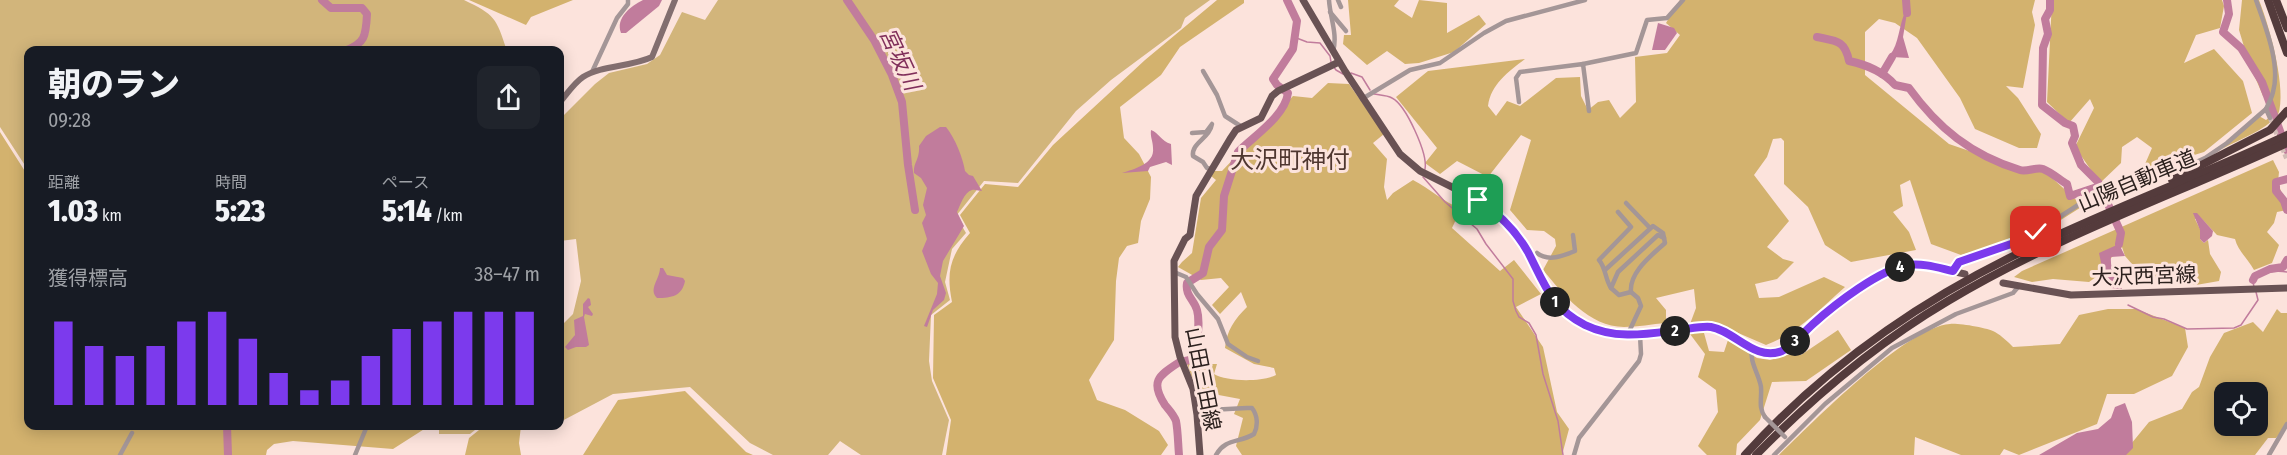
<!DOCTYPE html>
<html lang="ja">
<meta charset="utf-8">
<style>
:root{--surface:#171b24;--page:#20242c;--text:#f1f3f6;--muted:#9ea1a6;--accent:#7c3aed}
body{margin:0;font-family:"Fira Sans Condensed","Noto Sans JP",sans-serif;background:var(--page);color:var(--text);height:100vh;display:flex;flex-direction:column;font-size:22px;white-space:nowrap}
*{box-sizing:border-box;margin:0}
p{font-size:20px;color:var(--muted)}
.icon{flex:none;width:33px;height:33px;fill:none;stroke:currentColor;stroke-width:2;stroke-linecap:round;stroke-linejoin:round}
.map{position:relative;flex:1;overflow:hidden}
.side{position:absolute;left:24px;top:46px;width:540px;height:384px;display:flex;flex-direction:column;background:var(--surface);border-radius:12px;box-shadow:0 3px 15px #0003}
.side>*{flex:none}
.controls{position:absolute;left:2214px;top:382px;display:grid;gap:12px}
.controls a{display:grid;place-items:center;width:54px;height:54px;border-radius:12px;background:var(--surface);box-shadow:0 3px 15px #0003;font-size:30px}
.pin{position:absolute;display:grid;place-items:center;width:51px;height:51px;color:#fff;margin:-26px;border-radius:12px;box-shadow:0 3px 9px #0006}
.km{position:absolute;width:30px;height:30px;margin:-15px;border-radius:50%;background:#222;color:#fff;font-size:16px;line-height:30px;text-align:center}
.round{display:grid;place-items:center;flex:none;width:63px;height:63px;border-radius:12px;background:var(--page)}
.summary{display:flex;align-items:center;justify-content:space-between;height:102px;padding:0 24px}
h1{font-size:33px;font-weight:800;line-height:45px}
.figures{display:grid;grid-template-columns:repeat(3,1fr);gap:9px;height:102px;padding:6px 24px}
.figures div{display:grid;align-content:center}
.figures b{font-size:30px;font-weight:800}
.figures small{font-size:16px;font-weight:400}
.figures p{font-size:16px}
.chart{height:168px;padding:12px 24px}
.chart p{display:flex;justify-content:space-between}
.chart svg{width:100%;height:108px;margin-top:6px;stroke:var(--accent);stroke-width:6}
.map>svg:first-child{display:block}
</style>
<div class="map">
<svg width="2287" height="455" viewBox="0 0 2287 455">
<rect width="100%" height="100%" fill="#fce3dc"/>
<!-- green -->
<g fill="#d2b57b">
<path d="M0,0H464C495,15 496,17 507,51H28V170L0,127Z"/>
<polygon points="718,0 1210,0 1185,18 1181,28 1111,80 1076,111 1018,183 984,181 956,216 966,233 952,249 945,282 950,300 931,315 929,361 932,381 949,420 942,455 861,455 840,441 828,455 773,455 750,443 690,387 613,394 560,422 560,327 573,314 581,281 576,239 560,241 560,119 595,84 609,73 647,64 660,55 682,12 705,20"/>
<polygon points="439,426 480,426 470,434 439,434"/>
</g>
<!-- forest -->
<g fill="#d3b26e" fill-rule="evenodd">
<polygon points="469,0 573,0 531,17 526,25"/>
<path d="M1217,0H1244V3L1180,47L1161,75L1120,107L1124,138L1139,154L1151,177L1150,199L1141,221L1138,243L1127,246L1119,258L1116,281L1114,340L1089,380L1097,400L1125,410L1159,431L1168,445L1161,455H946L951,420L933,378L934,315L952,302C946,272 950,256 970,233L960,215L985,184L1018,187L1053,145L1145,60Z"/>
<polygon points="1348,0 1399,0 1394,6 1412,18 1419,0 1447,3 1447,33 1479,15 1486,24 1454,52 1419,63 1405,64 1387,51 1367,65 1343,44 1344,35 1351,35"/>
<path d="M1680,0H2035L2032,12L2035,25L2023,88L2006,86L2018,98L2041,134L2037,148H2019L1975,129L1960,98L1917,38L1895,23L1879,19L1865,32V75L1949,144L2016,167H2040L2083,206L2056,223L2014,240L1961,255L1931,244L1910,180L1900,185L1903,206L1893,212L1909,232L1916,250L1851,262L1825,245L1808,207L1784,184V141L1781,138L1773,139L1767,157L1754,175L1789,221L1767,247L1783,259L1794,262L1777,279L1755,284L1759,298L1779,297L1824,277L1845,287C1821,308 1797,334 1766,345L1715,323L1690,324L1696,308L1694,289L1656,298L1666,310V323C1652,324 1638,327 1624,327C1589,327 1563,294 1543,270L1556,246L1555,239L1544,231L1527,230L1510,210L1531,140L1521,135L1488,177L1457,161L1440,174L1425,163L1437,148L1396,97L1428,71L1525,59C1508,72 1491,84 1488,106L1496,116L1507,101L1520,106L1556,78L1580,77L1581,96L1588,110L1598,102L1609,100L1620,118L1636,102L1635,57L1667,53L1680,35L1666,23Z"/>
<polygon points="2052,0 2222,0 2224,6 2220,28 2196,35 2184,63 2214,49 2243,81 2252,113 2204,152 2142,171 2152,148 2137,137 2122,147 2121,163 2100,183 2075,147 2094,108 2090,99 2069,123 2047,102"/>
<path d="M2242,0H2259C2270,28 2287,90 2278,115C2264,131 2240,139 2222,149L2259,116L2266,120L2275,113L2270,95L2263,96L2249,63L2239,30Z"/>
<path d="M1328,83L1349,84L1384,134L1373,143L1387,159L1384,187L1387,200L1393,193L1413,180C1430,189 1444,202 1461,209L1452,228L1500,271L1514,260L1541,294L1516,307L1543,347L1557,412L1569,429L1562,455H1242L1236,446L1243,418L1234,414L1240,399L1208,393L1204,401L1191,375L1185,358L1201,350V364H1217L1214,374C1227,382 1263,382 1276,375L1274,368L1254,364L1225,348C1227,330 1234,320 1247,307L1241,292L1220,314L1212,305L1229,287L1221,278L1201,280L1178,267L1182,262L1192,253L1201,198L1216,180L1211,176L1214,171H1222L1293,96L1312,98Z"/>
<polygon points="0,132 28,176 28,426 429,426 393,449 293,441 274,444 267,450 266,455 0,455"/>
<path d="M2273,160L2279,172L2278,182L2287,210L2277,212L2274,223L2267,232L2279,245L2272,263L2254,270C2248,259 2238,251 2235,239L2217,235L2200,217L2195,219L2201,231L2200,239L2204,243L2208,240L2210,254L2221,272L2219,281L2196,285L2172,279L2166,281L2139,272L2125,256L2122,247L2103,266V272L2089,282L2053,279L2032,282L2014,277L2022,271Z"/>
<path d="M2108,309H2136L2185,328L2188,347L2172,376L2134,394H2107L2097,424L2019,455L2004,449L2000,455H1961L1915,437L1914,455H1779C1812,423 1906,327 1950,324C1959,323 1988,328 1995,332C2002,336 2008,342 2013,347L2060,344L2079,315Z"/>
<path d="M2277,309L2281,313H2287V426L2276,438H2268L2255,455H2122L2149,422L2182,409L2192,392L2199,387L2210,357L2224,333L2253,322L2263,332ZM2224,393H2258V426H2224Z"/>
<polygon points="1838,330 1851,350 1806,381 1772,382 1760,420 1737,444 1736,455 1707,455 1698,446 1718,412 1716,390 1698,377 1705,354 1690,334 1699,331 1704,333 1709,351 1724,352 1728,340 1757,358 1770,360 1787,355 1801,355"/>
<polygon points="685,391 746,452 753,455 583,455 618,400"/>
<polygon points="484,426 521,426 519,443 521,455 465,455 469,438"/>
</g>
<!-- water -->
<g fill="#c17c9c">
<path d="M643,0H662L659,6L626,33H621C615,18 631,6 643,0Z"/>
<path d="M1905,12L1907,13L1903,37L1909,58L1892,57L1890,55C1899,44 1899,25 1905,12Z"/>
<polygon points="1658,23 1674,28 1677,33 1665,50 1652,50"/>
<path d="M940,127H946C955,138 963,158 965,171L969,175L973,176L982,191C979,191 975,189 972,190C964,192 960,206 957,212L964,226L943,261L940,276L946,293L944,300L933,310L927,327L924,326L937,294L938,283L931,274L922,251L927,239L922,223L926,215L923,205L927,188L921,178L914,173C913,163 920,159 919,146L926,136Z"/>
<path d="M1151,130C1159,133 1161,141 1171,144L1172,165L1166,162L1150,167L1148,171L1122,173C1134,169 1155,164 1153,148C1153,141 1150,137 1151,130Z"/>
<polygon points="2193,213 2197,213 2213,231 2212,236 2204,243 2200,239 2200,230"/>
<path d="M2119,244L2125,256L2111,257C2110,269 2115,280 2122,289L2111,288L2103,272L2099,253Z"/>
<path d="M660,268H663L667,275L683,278L685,281C682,296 672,298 657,298C648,289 660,279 660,268Z"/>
<polygon points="588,298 590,299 591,305 588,307 593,314 592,316 585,314 584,317 589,345 586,347 576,347 568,350 565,347 575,335 574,320 583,316 583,304"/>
<polygon points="2125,403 2132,422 2133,448 2126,455 2039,455 2077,433 2098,429 2111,418 2115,407"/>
</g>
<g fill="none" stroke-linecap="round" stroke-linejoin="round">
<!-- stream -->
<g stroke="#c17c9c" stroke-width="1.5">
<polyline points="1294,37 1307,42 1320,43 1330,56 1331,62"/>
<polyline points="1333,66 1336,70 1343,74"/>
<polyline points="1351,73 1362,77 1370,90"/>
<path d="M1374,94C1379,95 1387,95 1392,98C1406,105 1428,154 1425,169"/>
<polyline points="1423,177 1445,202 1477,229 1486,244 1513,279 1513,301 1516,311 1519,317 1529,323 1536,335 1543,374 1558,421 1563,455"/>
<path d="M2254,287L2253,282C2260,272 2275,270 2287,272"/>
<polyline points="2128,305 2153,317 2164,319 2187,329 2234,328 2241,325 2258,300 2256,292"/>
</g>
<!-- river -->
<g stroke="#c17c9c" stroke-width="8">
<path d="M322,0L331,8H362L367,14C366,36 365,44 344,51"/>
<polyline points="847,0 874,40 892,75 902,102 908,165 915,210"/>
<polyline points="1906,0 1907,13"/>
<polyline points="2050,0 2050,10 2045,19 2048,34 2043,48 2042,105 2065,123 2073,126 2075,136 2072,143 2081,165 2098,182 2121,233 2119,244"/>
<polyline points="2227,0 2229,14 2223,32 2241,48 2262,82 2287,150"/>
<path d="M1817,37C1836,41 1845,40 1849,61C1867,65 1883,71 1895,85L1909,88C1938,128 1971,155 2020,170C2027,172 2036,167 2043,169C2051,172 2060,180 2067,184L2070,196L2100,186"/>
<polyline points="1882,74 1892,57"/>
<polyline points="2287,179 2276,182 2276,191 2284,201 2287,210"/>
<polyline points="2253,280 2255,276 2270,269 2283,267 2287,260"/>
<path d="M1185,361L1195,359C1196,344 1201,324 1197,310C1194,299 1185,296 1187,283L1203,273L1209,247L1222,230L1224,196L1238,152C1254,136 1285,116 1288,93L1277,85L1273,79L1293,49L1297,21L1287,0"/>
<path d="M1178,363C1158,376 1150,382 1165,405C1169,410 1174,415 1176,421C1178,431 1178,444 1179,455"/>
<polyline points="227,426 228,455"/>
</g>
<!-- street-tunnel -->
<polyline stroke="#d2bcb6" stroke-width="4.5" stroke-dasharray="4.5 2" stroke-linecap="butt" points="2270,118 2287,160"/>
<!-- street -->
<g stroke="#a49697" stroke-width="4.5">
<path d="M1329,0C1330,18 1338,34 1333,52"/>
<polyline points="1338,0 1341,7"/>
<path d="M2256,0C2265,26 2281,64 2273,92C2272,97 2269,103 2266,109"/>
<polyline points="1330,12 1346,31"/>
<polyline points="1583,64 1636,53 1647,20 1667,18 1683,0"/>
<polyline points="1203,71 1217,95 1225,116 1242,127"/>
<polyline points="592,72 617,18 628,4 628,0"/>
<polyline points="1362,99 1410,70 1440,63 1484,33 1506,21 1585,0"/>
<polyline points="1519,102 1516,78 1520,72 1583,64 1589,111"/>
<path d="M1192,133L1206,132L1212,124C1210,138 1191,143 1193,156L1203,162L1207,168L1211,169"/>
<polyline points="1626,203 1650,228"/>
<path d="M1537,253C1548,262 1563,256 1575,251L1573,235"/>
<path d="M1605,270L1653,226L1663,233L1665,243C1652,255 1629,272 1631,292L1638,298L1641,306L1627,336"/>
<polyline points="1953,271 1959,262 2014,243 2036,232 2100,191 2170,174 2205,158 2227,143 2266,109 2270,118"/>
<polyline points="1174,272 1186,277 1197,294 1218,319 1228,344 1247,357 1258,361"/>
<path d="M1611,288C1605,279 1606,268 1599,260L1631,227L1618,212"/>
<polyline points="1631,292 1619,295 1611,288 1618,272 1658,235 1664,238"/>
<path d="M1752,348C1749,362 1759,374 1761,387C1762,399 1758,407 1765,417"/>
<path d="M1194,391L1209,410L1247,408H1252C1258,416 1258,426 1254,434C1240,443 1225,438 1216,455"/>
<polyline points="120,455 132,433"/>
<polyline points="355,455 367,426"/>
<polyline points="1574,455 1579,438 1639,361 1641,354 1640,335"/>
<polyline points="1774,455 1825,404 1892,348 1956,314 2013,293 2019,286"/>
<polyline points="2269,455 2287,424"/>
</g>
<!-- secondary -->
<path stroke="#826e6f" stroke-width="6" d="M560,102C567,94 574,83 583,77C601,65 631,67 652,57L675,0"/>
<!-- primary -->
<g stroke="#695254" stroke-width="7">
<polyline points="1303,0 1345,71 1400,154 1420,171 1478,200 1496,214 1522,243 1552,298 1568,314 1593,329 1627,336 1712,328 1727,332 1758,351 1775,352 1788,347 1826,313 1876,278 1893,269 1907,265 1923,265 1965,274"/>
<polyline points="2003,283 2071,295 2287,288"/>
<polyline points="1200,455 1197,415 1193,389 1180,357 1175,337 1174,261 1185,239 1190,235 1196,196 1230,139 1236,130 1261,118 1272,96 1278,91 1339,62"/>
</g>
<!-- highway -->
<g stroke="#543b3c" stroke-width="8">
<polyline points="2268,0 2287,53"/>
<polyline points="2276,0 2287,28"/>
<polyline points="2172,180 2270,130 2287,111"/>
<path d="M1745,455C1820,372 1914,305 2013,256C2103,212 2197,177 2287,135"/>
<path d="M1756,455C1814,396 1877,343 1948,301C2055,237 2174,195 2287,143"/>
</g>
<!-- street-bridge -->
<polyline stroke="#a49697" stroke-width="4.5" points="1765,417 1785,437"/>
</g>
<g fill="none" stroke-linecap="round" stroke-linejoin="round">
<defs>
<path id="route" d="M1478,200C1498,213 1516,231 1528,252C1544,283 1551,308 1585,325C1616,340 1647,334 1679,330C1689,329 1700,326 1711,327C1735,331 1755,362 1782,351C1794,345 1803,333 1813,324C1834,305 1880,269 1908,265C1924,263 1939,268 1953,271L1959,262L2014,243L2036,232"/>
</defs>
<!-- route casing -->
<use href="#route" stroke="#fff" stroke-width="12"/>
<!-- route -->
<use href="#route" stroke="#7c3aed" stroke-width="8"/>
</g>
<g text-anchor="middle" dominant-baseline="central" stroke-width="6" stroke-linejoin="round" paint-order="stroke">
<!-- street labels -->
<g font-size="21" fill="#2c211e" stroke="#fce3dc">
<text transform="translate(2137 181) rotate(-23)">山陽自動車道</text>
<text transform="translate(2144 276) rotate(-2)">大沢西宮線</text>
<text transform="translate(1203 379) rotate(79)">山田三田線</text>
</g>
<!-- water labels -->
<g font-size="22" font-style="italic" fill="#802e5a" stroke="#fce3dc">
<text transform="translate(900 59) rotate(65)">宮坂川</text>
</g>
<!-- quarter labels -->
<g font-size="24" fill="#4f3730" stroke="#fce3dc">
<text x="1290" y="160">大沢町神付</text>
</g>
</g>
</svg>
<div class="controls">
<a><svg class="icon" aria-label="locate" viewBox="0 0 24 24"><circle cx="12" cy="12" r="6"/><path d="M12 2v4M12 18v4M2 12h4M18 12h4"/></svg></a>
</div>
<div class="pin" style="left:1478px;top:200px;background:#1e9e55"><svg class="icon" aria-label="arrive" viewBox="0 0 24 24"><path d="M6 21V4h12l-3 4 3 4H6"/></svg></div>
<div class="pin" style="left:2036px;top:232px;background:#d93025"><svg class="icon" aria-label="check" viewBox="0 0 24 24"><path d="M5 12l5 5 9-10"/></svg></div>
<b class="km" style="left:1555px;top:302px">1</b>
<b class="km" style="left:1675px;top:331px">2</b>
<b class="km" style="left:1795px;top:341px">3</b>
<b class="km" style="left:1900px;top:267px">4</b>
<section class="side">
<div class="summary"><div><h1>朝のラン</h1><p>09:28</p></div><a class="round"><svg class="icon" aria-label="share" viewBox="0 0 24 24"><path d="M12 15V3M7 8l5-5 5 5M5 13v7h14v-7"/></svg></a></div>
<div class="figures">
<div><p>距離</p><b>1.03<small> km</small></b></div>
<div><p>時間</p><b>5:23</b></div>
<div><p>ペース</p><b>5:14<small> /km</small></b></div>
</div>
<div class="chart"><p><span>獲得標高</span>38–47 m</p>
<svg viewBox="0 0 160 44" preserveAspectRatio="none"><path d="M5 44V10M15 44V20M25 44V24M35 44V20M45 44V10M55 44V6M65 44V17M75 44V31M85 44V38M95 44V34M105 44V24M115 44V13M125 44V10M135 44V6M145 44V6M155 44V6"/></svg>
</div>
</section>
</div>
